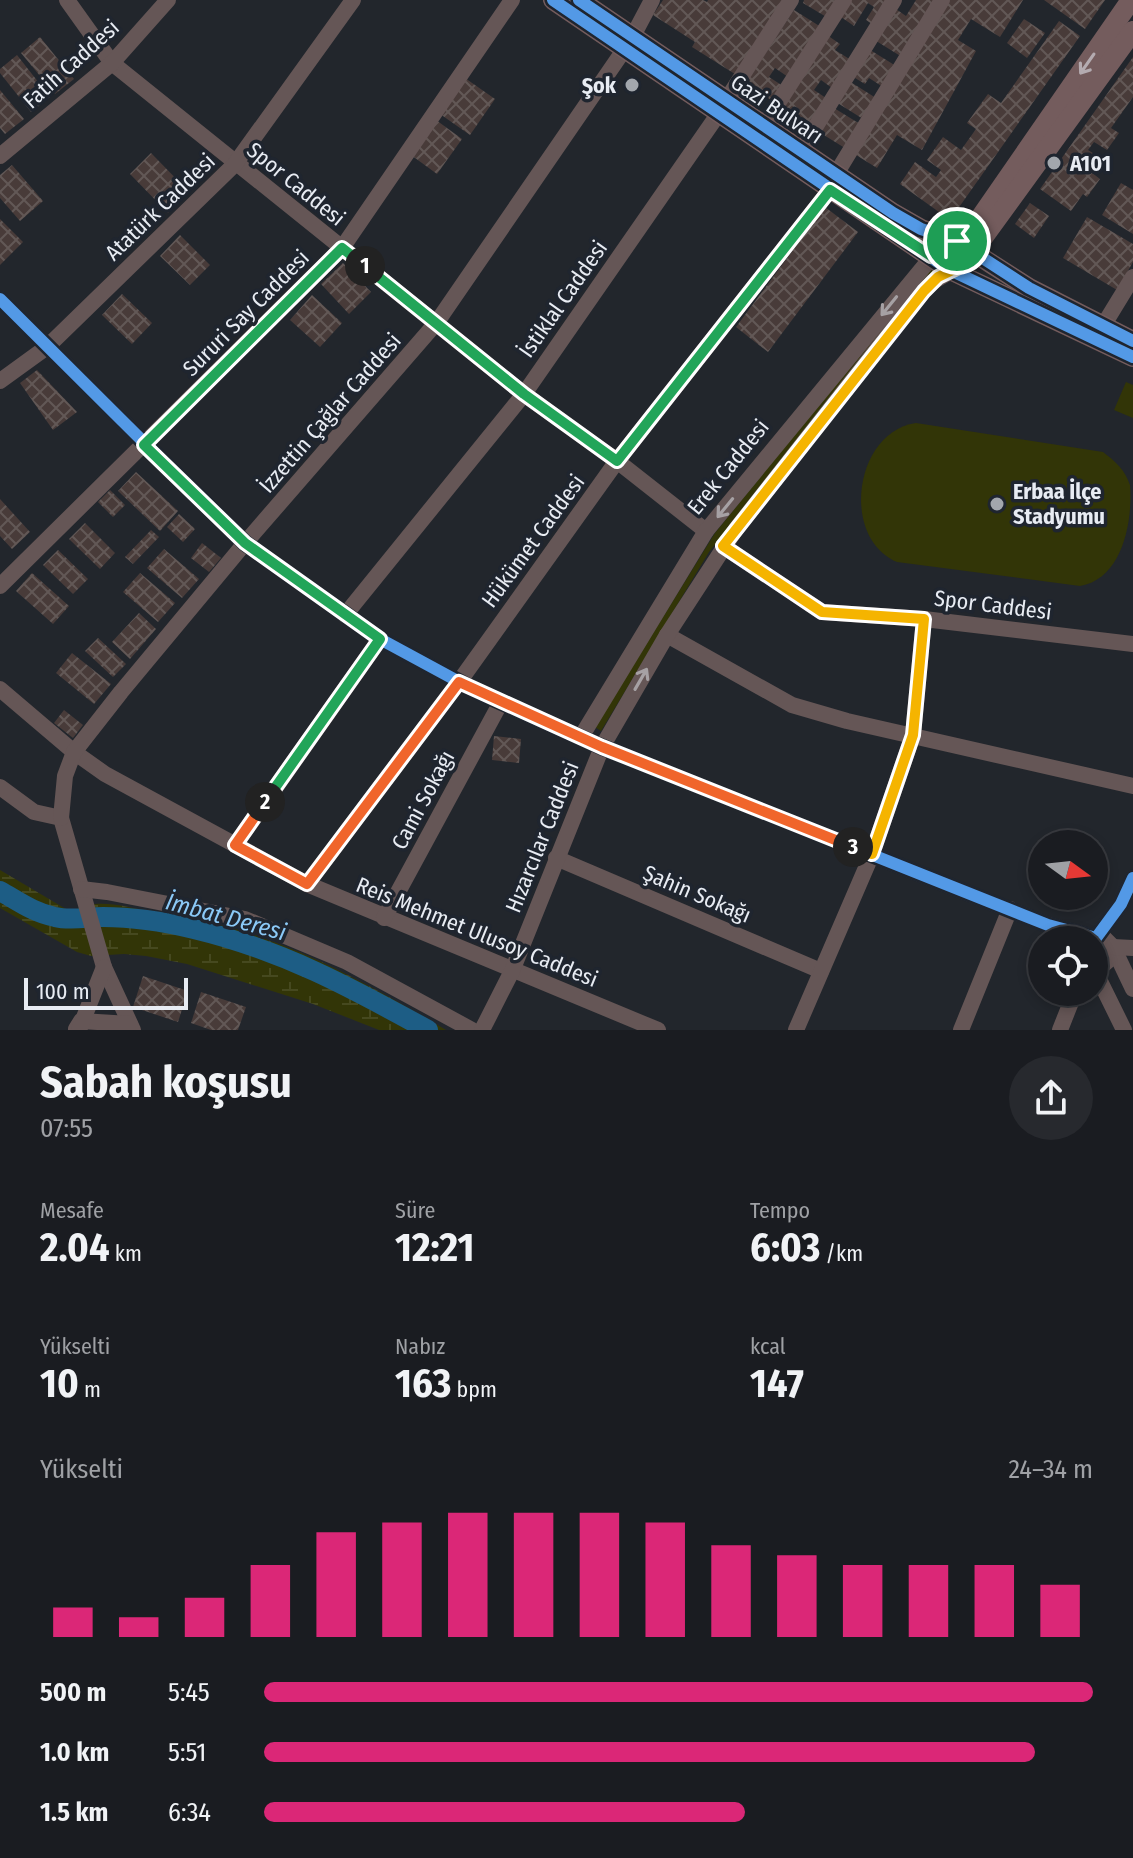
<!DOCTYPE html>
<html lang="tr">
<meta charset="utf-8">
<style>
:root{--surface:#1a1c21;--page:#27292e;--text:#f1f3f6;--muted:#9fa1a5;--line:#383a3f;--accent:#db2777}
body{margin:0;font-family:"Fira Sans Condensed",sans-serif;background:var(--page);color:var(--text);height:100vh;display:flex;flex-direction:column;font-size:30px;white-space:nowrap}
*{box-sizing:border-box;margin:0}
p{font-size:26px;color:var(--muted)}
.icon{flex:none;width:44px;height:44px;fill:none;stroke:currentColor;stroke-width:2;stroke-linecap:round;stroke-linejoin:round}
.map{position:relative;height:1030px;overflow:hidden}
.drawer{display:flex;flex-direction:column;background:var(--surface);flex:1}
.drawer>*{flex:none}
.needle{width:52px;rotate:105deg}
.tools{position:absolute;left:1028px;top:830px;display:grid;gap:16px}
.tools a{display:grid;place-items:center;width:80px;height:80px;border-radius:50%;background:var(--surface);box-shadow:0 4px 12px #0003,0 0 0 2px var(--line);font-size:40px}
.scale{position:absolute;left:24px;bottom:20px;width:164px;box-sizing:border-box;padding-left:8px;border:4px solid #e8ecf3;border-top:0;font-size:22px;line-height:28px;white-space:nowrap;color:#e8ecf3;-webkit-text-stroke:6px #1f252f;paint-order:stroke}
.pin{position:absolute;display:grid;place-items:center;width:68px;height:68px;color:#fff;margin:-34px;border:4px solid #fff;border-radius:50%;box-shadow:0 2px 8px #0007}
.km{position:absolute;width:40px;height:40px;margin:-20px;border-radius:50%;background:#222;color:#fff;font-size:22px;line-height:40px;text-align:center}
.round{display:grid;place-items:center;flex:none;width:84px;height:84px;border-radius:42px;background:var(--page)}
.summary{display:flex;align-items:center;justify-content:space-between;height:136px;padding:0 40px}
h1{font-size:44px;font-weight:700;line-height:60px}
.metrics{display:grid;grid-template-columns:repeat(3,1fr);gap:12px;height:136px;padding:8px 40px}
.metrics div{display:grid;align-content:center}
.metrics b{font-size:40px;font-weight:700}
.metrics small{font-size:22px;font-weight:400}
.metrics p{font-size:22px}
.chart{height:224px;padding:16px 40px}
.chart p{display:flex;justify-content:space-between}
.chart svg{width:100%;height:144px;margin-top:8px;stroke:var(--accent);stroke-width:6}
ul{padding:0 40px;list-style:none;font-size:26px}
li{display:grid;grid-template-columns:128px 96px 1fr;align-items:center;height:60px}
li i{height:20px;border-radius:10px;background:var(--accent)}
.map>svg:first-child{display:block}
</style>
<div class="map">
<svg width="1133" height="1030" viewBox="0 0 1133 1030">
<defs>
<pattern id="wetland-marsh" width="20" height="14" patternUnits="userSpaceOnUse" patternTransform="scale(2)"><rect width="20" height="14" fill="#323507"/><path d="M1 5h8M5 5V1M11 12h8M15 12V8" fill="none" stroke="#46491f"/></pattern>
<pattern id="building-cross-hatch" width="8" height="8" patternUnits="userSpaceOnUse" patternTransform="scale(2)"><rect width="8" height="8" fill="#483b39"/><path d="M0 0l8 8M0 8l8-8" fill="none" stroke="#625856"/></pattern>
</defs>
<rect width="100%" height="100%" fill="#22262c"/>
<!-- grass -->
<g fill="#323507">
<polygon points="930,268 937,272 709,552 601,731 595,727 715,533"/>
<polygon points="1126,382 1133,385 1133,418 1114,410"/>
<path d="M916,423L1103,452C1115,461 1125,470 1130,485C1133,522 1122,579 1080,586L897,562C840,538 854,432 916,423Z"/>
</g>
<!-- wetland -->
<path fill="url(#wetland-marsh)" d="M0,870L71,912C95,897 122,906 148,911C184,917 220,923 255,935C322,958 386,994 446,1030H379L313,1004L187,964L146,956L124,954L91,956L77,952L0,908Z"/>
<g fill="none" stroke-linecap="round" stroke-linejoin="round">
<!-- river -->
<path stroke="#1d5d85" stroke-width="20" d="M0,891C18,901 34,913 55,917C70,921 87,917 103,917C133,917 165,922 194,929C282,950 350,987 428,1030"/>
</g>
<!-- building -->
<g fill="url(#building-cross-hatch)">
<polygon points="663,0 703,0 707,2 708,0 786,0 738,76 692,47 695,42 653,15"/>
<polygon points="804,0 839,0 828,18 803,3"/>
<polygon points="851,0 891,0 875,26 866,20 874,7 868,3 854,26 841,17"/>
<polygon points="916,0 1023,0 1000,37 971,19 958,40 976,51 922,150 897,135 877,168 819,132 834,108 860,124 863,119 836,102 849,81 876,98 883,87 869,78 865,84 850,75 867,48 896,66 902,57 873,39 893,7 906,16"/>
<polygon points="1044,0 1105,0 1085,29"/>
<polygon points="794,10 821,27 788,77 775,68 769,77 783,86 772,101 746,83"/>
<polygon points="1024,19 1045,33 1027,58 1007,43"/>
<polygon points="1059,21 1080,36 950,220 900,184 915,162 936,177 941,170 927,160 943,137 961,150 976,129 967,123 988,94 1001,103"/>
<polygon points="827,35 840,44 835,50 851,60 832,88 821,80 814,90 826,98 808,125 780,106"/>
<polygon points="40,37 74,79 55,94 21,53"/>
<polygon points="17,55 50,97 31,112 0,73 0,69"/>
<polygon points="1133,57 1133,97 1111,128 1119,133 1107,150 1094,142 1088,150 1096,155 1087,169 1100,179 1087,197 1083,194 1071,211 1040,189"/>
<polygon points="465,78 495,99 470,135 440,114"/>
<polygon points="0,90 24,119 5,134 0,128"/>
<polygon points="436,120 462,139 437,174 411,155"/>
<polygon points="151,153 189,192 168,213 130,174"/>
<polygon points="12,165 43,201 20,221 0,198 0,175"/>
<polygon points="1121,183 1133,190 1133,234 1102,215"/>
<polygon points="1030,203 1049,216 1034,238 1015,224"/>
<polygon points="825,207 858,232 768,352 736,327"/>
<polygon points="1087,217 1133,244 1133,262 1117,290 1063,258"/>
<polygon points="0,219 23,242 0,265"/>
<polygon points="180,235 210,265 190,285 160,256"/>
<polygon points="343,263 371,292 349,314 321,284"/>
<polygon points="122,294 152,323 132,344 102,315"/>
<polygon points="312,295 342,323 320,347 290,320"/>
<polygon points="37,370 77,412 53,430 20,383"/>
<polygon points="136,472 178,511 160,531 118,491"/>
<polygon points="110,490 125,505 113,517 98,502"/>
<polygon points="0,499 30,532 12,549 0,536"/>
<polygon points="179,514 195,529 183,542 167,527"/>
<polygon points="85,523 115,553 100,569 69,539"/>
<polygon points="151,530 159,537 133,564 125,557"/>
<polygon points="202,543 221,558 209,572 191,558"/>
<polygon points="164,549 199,579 182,598 147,568"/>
<polygon points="58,550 88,579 73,594 43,565"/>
<polygon points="32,573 69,606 53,624 16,591"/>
<polygon points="140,573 175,603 158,622 123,592"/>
<polygon points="139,613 156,629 130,659 112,642"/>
<polygon points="98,638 126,664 113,677 85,651"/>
<polygon points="72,653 111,684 94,704 56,673"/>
<polygon points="64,710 83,725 73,738 54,723"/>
<polygon points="494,736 521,739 519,763 492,760"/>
<polygon points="143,976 188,991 178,1022 133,1007"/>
<polygon points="201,992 246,1007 238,1030 211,1030 191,1023"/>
</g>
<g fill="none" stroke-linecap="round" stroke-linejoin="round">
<!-- minor -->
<g stroke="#655656" stroke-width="16">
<polyline points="67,0 112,63 524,394 617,461 706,531"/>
<polyline points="633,36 652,0"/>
<polyline points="727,99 791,0"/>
<polyline points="764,125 844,0"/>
<polyline points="801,150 894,0"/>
<polyline points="0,156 112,63 168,0"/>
<polyline points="836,174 942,0"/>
<polyline points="0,299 245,543 380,639 476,691 602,747 1048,925 1096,938 1121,904 1133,878"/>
<polyline points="1103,326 1133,277"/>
<polyline points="0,381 47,347 235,164 353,0"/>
<polyline points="723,546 822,612 924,619 1133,644"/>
<polyline points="0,586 342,248 512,0"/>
<polyline points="345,615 524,394 719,113"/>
<polyline points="667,635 792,705 847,721 1133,786"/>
<polyline points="0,689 74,752 105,774 307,884 658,1030"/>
<polyline points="581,737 706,531 940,247"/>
<polyline points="0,787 34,812 61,818 104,967 133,1030"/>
<polyline points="61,818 65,776 74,752 121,692 245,543 437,322 626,47"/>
<polyline points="235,845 380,639"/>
<polyline points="556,858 821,971"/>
<polyline points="307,884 459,682 617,461 830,190"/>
<polyline points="81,889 107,892 245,919 347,962 472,1030"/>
<polyline points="384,918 501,702"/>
<polyline points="1092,940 1104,938 1113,947 1110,959 1094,973"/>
<polyline points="1113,947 1133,989"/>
<polyline points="1113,947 1133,948"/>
<polyline points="1094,969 1124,1030"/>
<polyline points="76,1029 81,1021 130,1024"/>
<polyline points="79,1030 104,967"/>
<polyline points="482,1030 512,971 602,747 667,635 736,529 913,303 932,282 955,269"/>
<polyline points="796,1030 872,854 913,735 924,619"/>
<polyline points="961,1030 1010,909"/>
<polyline points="1060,1030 1075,992"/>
</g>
<!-- major -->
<g stroke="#745c5d" stroke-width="20">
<polyline points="553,0 942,265"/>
<polyline points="579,0 893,213 921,229 957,241 976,224 1131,0"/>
<polyline points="962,245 1029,288 1133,341"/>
<polyline points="966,261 1133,31"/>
<polyline points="946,268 1133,357"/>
</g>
<defs>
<g id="cycleway">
<polyline points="553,0 942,265"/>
<polyline points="579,0 893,213 921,229 957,241"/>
<polyline points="961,244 1029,288 1133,341"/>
<polyline points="946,268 1133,357"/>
<polyline points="0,299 245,543 380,639 476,691 602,747 1048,925 1096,938 1121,904 1133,878"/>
</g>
</defs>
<!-- cycleway casing -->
<use href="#cycleway" stroke="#1f252f" stroke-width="17"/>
<!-- cycleway -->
<use href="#cycleway" stroke="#5399e6" stroke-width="12"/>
</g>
<!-- one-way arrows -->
<defs><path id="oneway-shaft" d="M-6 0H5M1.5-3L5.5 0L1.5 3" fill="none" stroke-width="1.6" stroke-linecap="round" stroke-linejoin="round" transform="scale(2)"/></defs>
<use stroke="#b4abb0" href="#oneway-shaft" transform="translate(1087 64) rotate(125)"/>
<g stroke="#a6a1a4">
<use href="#oneway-shaft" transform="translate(889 306) rotate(129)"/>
<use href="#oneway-shaft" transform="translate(725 508) rotate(129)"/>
<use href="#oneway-shaft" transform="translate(641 679) rotate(-60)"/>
</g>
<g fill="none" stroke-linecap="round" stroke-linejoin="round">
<defs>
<polyline id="split-1" points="365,266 524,394 617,461 830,190 931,256 943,244 957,241"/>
<polyline id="split-2" points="265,802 380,639 245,543 144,445 342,248 365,266"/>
<polyline id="split-3" points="265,802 235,845 307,884 459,682 602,747 853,847"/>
<polyline id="split-4" points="853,847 872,854 913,735 924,619 822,612 723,546 924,291 938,277 963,265 966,252 957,241"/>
</defs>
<!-- split-1 casing -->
<use href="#split-1" stroke="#fff" stroke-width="16"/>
<!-- split-2 casing -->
<use href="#split-2" stroke="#fff" stroke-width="16"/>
<!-- split-3 casing -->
<use href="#split-3" stroke="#fff" stroke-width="16"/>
<!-- split-4 casing -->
<use href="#split-4" stroke="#fff" stroke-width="16"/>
<!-- split-1 -->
<use href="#split-1" stroke="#22a559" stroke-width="10"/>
<!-- split-2 -->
<use href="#split-2" stroke="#22a559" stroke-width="10"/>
<!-- split-3 -->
<use href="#split-3" stroke="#f0652b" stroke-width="10"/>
<!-- split-4 -->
<use href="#split-4" stroke="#f5b400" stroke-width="10"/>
</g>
<!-- markers -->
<g fill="#a3a7ad" stroke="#1f252f" stroke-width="3">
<circle cx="632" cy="85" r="8"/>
<circle cx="1054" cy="163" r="8"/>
<circle cx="997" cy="504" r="8"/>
</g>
<g text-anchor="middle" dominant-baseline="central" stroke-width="7" stroke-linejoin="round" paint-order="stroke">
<!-- street labels -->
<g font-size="22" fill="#e8ecf3" stroke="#1f252f">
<text transform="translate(71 64) rotate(-42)">Fatih Caddesi</text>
<text transform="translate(777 109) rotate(34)">Gazi Bulvarı</text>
<text transform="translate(296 184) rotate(39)">Spor Caddesi</text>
<text transform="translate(160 207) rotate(-44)">Atatürk Caddesi</text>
<text transform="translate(563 299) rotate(-55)">İstiklal Caddesi</text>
<text transform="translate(246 313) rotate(-45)">Sururi Say Caddesi</text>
<text transform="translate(330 413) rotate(-49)">İzzettin Çağlar Caddesi</text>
<text transform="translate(728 467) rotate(-51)">Erek Caddesi</text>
<text transform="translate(533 541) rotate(-54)">Hükümet Caddesi</text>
<text transform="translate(993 605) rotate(7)">Spor Caddesi</text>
<text transform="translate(423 800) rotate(-62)">Cami Sokağı</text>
<text transform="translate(542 837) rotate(-68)">Hızarcılar Caddesi</text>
<text transform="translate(697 894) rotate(23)">Şahin Sokağı</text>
<text transform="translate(477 932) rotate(22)">Reis Mehmet Ulusoy Caddesi</text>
</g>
<!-- poi labels -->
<g font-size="22" font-weight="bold" fill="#e8ecf3" stroke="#1f252f" text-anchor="start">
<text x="616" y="85" text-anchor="end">Şok</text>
<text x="1070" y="163">A101</text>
<text x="1013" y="491">Erbaa İlçe<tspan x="1013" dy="25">Stadyumu</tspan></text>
</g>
<!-- water labels -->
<g font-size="24" font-style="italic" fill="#8bc9f7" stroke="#1f252f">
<text transform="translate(226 917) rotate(15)">İmbat Deresi</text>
</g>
</g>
</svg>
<div class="tools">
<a><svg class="needle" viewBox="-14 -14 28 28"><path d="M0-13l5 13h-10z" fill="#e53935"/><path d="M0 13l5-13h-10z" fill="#9fa1a5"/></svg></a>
<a><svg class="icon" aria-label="locate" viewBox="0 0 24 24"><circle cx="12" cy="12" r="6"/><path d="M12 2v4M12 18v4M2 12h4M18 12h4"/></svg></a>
</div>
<div class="scale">100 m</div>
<div class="pin" style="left:957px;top:241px;background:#1e9e55"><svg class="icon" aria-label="arrive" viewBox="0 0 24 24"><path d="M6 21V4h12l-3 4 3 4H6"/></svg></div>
<b class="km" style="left:365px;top:266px">1</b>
<b class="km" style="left:265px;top:802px">2</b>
<b class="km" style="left:853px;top:847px">3</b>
</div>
<section class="drawer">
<div class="summary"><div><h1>Sabah koşusu</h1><p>07:55</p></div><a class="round"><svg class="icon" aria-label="share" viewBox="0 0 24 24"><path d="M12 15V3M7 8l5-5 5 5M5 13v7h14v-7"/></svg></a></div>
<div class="metrics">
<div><p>Mesafe</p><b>2.04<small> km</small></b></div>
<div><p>Süre</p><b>12:21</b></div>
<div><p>Tempo</p><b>6:03<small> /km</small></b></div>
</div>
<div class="metrics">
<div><p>Yükselti</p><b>10<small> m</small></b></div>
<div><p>Nabız</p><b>163<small> bpm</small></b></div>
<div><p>kcal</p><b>147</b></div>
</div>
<div class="chart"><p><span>Yükselti</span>24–34 m</p>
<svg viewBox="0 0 160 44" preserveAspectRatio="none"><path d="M5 44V35M15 44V38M25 44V32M35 44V22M45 44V12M55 44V9M65 44V6M75 44V6M85 44V6M95 44V9M105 44V16M115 44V19M125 44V22M135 44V22M145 44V22M155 44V28"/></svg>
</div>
<ul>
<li><b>500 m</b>5:45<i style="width:100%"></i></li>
<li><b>1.0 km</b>5:51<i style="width:93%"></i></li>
<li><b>1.5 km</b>6:34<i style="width:58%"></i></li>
</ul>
</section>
